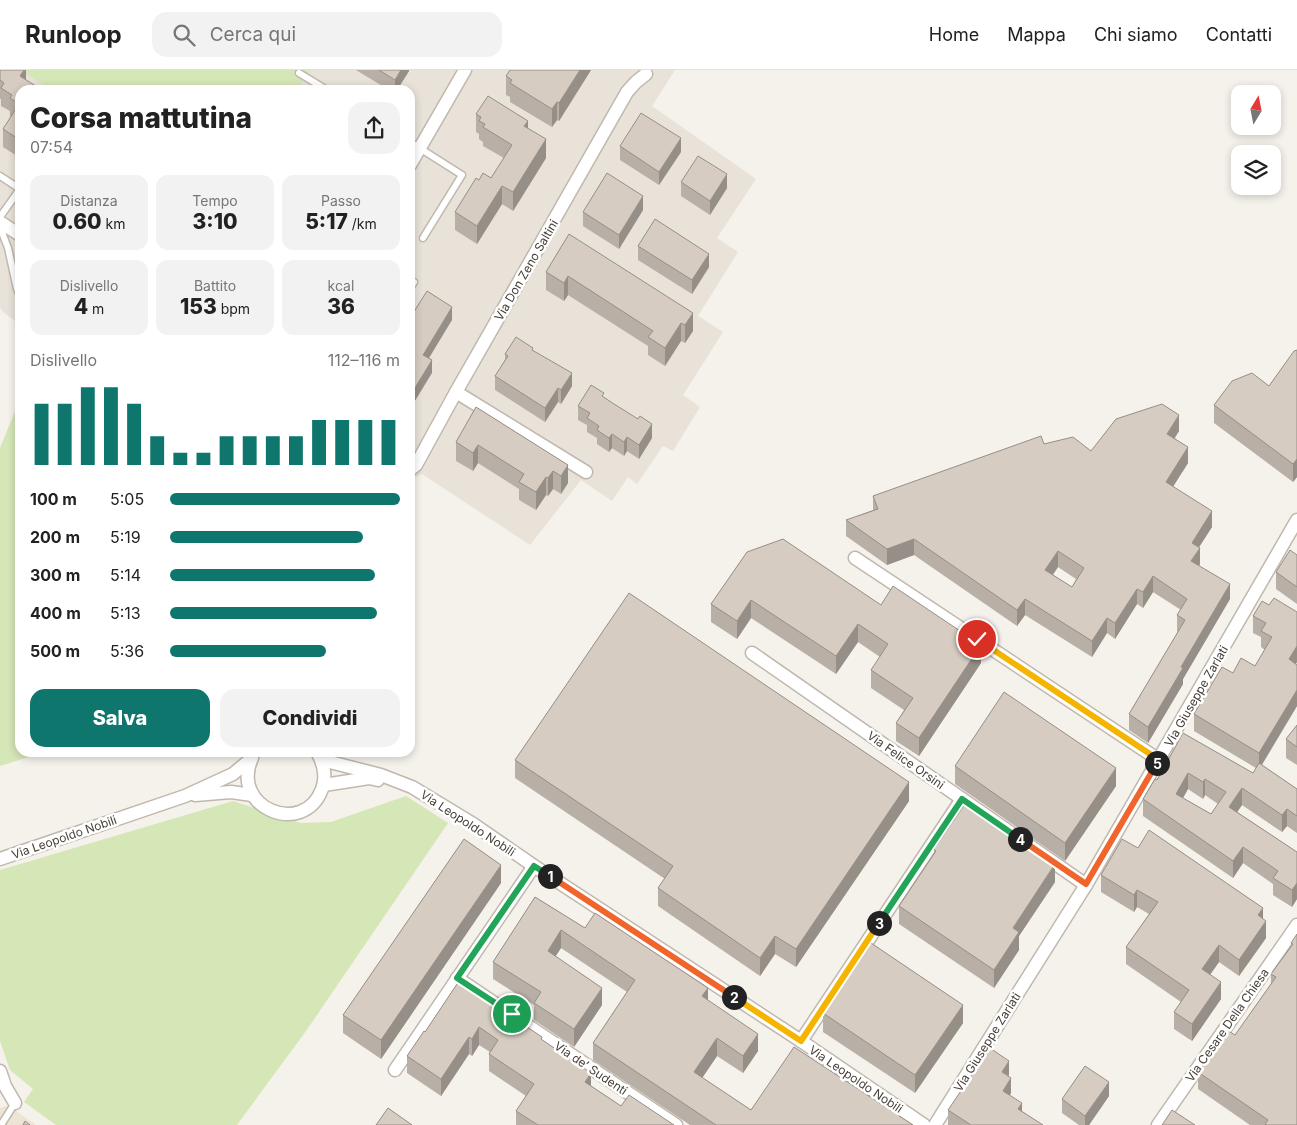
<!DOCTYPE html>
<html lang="it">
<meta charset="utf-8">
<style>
:root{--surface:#fff;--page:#f2f2f2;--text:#222;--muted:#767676;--line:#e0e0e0;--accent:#0f766e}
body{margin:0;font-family:Inter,sans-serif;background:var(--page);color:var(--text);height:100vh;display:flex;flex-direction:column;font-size:19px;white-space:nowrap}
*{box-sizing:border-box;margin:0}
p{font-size:16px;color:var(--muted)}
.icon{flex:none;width:28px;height:28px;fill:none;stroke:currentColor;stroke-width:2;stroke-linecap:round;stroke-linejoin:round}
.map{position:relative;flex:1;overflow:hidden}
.panel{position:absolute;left:15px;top:15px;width:400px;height:672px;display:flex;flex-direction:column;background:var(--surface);border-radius:15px;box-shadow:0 2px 8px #0003}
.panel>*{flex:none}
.needle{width:32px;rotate:10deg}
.buttons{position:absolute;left:1231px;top:15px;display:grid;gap:10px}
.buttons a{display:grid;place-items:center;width:50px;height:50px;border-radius:10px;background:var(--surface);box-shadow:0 2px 8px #0003;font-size:25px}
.pin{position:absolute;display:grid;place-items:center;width:42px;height:42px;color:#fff;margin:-21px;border:2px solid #fff;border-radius:50%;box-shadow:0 1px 5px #0007}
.km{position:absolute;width:25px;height:25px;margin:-12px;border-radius:50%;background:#222;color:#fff;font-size:14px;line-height:25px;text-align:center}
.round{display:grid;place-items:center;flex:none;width:52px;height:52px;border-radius:15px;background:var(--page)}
.head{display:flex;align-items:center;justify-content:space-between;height:85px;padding:0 15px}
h1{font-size:28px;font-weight:800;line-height:38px}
.figures{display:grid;grid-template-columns:repeat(3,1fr);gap:8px;height:85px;padding:5px 15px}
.figures div{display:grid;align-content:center;border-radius:12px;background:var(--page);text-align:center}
.figures b{font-size:21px;font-weight:800}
.figures small{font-size:14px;font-weight:400}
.figures p{font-size:14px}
.chart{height:140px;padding:10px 15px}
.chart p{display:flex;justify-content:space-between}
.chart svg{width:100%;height:90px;margin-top:5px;stroke:var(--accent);stroke-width:6}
.action{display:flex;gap:10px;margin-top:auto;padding:10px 15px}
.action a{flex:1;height:58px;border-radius:15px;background:var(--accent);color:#fff;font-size:20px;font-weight:800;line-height:58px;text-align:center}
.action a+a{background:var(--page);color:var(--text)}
ul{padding:0 15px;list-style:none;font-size:16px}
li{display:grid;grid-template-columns:80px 60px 1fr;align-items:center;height:38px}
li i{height:12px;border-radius:6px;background:var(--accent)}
header{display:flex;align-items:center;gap:30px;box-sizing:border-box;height:70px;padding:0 25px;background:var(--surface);border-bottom:1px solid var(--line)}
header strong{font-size:24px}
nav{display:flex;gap:28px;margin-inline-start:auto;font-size:18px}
.search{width:350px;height:45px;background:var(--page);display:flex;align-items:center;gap:12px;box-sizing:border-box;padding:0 18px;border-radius:15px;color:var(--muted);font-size:19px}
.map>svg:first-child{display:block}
</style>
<header>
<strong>Runloop</strong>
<div class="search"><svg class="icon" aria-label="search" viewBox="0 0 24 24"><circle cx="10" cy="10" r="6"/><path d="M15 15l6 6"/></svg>Cerca qui</div>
<nav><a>Home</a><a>Mappa</a><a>Chi siamo</a><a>Contatti</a></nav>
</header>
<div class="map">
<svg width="1297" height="1055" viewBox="0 0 1297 1055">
<rect width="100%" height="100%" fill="#f5f1eb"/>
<!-- residential -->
<polygon fill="#e8e2d9" points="0,0 675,0 652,36 756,109 717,168 738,182 698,246 723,262 683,325 700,337 673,381 663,376 637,414 628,407 612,431 581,410 530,475 422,404 410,411 410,20 20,20 20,255 3,242 0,238"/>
<!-- education -->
<polygon fill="#ede4d6" points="9,1036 36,1055 0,1055 0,1038"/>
<!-- green -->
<g fill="#d5e6b7">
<polygon points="20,0 310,0 297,20 52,20"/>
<polygon points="20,329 20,682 41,683 0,696 0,378"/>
<polygon points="406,726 448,753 306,961 237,1055 56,1055 24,1032 33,1019 10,1000 0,971 0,800 233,731 301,753 331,752"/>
</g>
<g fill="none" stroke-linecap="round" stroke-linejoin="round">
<defs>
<g id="service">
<polyline points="299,3 327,20"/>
<polyline points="410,72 462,105 423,168"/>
<polyline points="0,106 20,119 0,147"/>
<polyline points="0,157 8,178 17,219 20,225"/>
<polyline points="410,218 414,212"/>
<polyline points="1,1055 15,1033"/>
</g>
<g id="minor">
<polyline points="410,95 465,0"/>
<polyline points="0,152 20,165"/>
<polyline points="456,322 586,402"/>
<polyline points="410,400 416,395 456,322 627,22 636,12 646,4"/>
<polyline points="855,488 1159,690"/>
<polyline points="752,583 1086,815"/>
<path d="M252,688C229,738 304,768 322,719C327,706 324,694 317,682"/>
<polyline points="322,690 381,705 412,717 473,754 534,796 801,971 924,1055"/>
<polyline points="324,715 369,708 378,710"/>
<polyline points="195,725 231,722 252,725"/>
<polyline points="0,789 185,726 233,704 251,689"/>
<polyline points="457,908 676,1055"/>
<polyline points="801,971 962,729"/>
<polyline points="395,1000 534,796"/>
<polyline points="0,1001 5,1016 15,1033"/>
<polyline points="935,1055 1086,815 1297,450"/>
<polyline points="1158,1055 1297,855"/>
</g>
</defs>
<!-- service casing -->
<use href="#service" stroke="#c0b8ae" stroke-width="9"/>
<!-- minor casing -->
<use href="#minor" stroke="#c0b8ae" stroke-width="15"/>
<!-- service -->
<use href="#service" stroke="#fff" stroke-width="6"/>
<!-- minor -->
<use href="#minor" stroke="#fff" stroke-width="12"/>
</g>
<!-- wall -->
<g fill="#b8afa6" fill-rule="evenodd">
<polygon points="0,0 26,0 20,20 20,88 3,77 3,59 11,47 10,46 10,41 1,36 1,29 0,29"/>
<polygon points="356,0 409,0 409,1 397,20 389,20"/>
<polygon points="510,0 591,0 559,51 557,50 552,57 510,32 510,27 506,25 506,6"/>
<polygon points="476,44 528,58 546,88 513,141 502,134 477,174 455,160 455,142 479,110 491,108 504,88 483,76 483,72 479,69 479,64 476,62"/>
<polygon points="620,76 681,82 659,115 620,90"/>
<polygon points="681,112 727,118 710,145 681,126"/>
<polygon points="643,140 619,179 583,156 583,142"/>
<polygon points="569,164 693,261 685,273 681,271 665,296 648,285 648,276 568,225 564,231 546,220 546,202"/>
<polygon points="638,176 709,197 692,224 638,190"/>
<polygon points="533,280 572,316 561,334 558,332 545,352 495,320 495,306 505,290 505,284"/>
<polygon points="1297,280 1297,407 1293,412 1214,353 1214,335 1269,316"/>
<polygon points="604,327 652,368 639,389 627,381 624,386 612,378 609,382 597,374 597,368 587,362 587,355 578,350 578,336"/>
<polygon points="476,337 568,395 568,413 561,424 553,419 548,426 546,425 536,440 519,430 519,419 478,393 473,401 456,391 456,372"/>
<path d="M1179,361L1175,368L1188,393L1173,416L1212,457L1199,477L1200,494L1199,495L1230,529L1183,609V614L1148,673L1129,660V644L1178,562L1177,561V545L1181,540L1153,522L1143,538L1137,534L1115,569L1107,563L1092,587L1025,545L1017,556L914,485L887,495L846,466V450L873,440V426L1044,374L1091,381ZM1058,497L1076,509L1072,517L1053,505Z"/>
<polygon points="747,482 881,535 981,593 919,686 896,671 896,653 904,640 871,618 871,600 880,587 858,572 836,604 751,548 737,569 711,552 711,534"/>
<polygon points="1297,485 1297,534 1276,519 1276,502"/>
<path d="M1269,535L1297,542V592L1296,594L1297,595V636L1262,695L1297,719V763L1287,756L1282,762L1242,735L1237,742L1297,782V829L1292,837L1273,825V814L1243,793L1233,808L1143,746V729L1157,710L1183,663L1253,703L1256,698L1194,661V644L1233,603L1255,596L1265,580L1261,577V567L1253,563V546ZM1188,719L1203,729L1205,725L1218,734L1211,744L1183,728Z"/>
<polygon points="1297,655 1297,695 1286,688 1286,669"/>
<polygon points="515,690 909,731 796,897 775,884 760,906 658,836 658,818 665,809 515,708"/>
<polygon points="955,696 1116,716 1065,791 955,714"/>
<polygon points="934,779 1055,812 1019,866 1019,880 994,918 899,854 899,836 934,784"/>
<polygon points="1101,805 1263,849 1266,868 1239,906 1219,892 1210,905 1221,929 1192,971 1174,959 1174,942 1181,932 1126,894 1126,877 1149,844 1137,837 1134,842 1101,822"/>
<polygon points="501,813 381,989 343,963 343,945"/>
<polygon points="535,827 585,858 708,930 758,981 743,1003 717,986 702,1008 751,1040 913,1055 690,1055 593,990 593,973 627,922 561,878 555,886 602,935 574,977 534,950 534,935 493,909 493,892"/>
<polygon points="1297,864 1297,1055 1250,1055 1198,1019 1198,1002 1235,965 1271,914 1271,904 1291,876 1291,873"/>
<polygon points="459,911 542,970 591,1016 621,1036 674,1055 516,1055 516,1041 526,1026 489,1001 489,984 490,982 479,975 472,986 469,984 441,1026 407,1003 407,986 425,962"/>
<polygon points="823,943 963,953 915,1023 823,962"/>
<polygon points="1009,1006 1011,1023 1010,1025 1022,1041 1043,1055 948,1055 948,1040"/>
<polygon points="1109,1026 1089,1055 1079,1055 1062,1043 1062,1029"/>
</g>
<!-- shaded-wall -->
<g fill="#968f87">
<polygon points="24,0 26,0 26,15 20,6"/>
<polygon points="401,0 409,0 409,1 397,20 395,20 395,10"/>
<polygon points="580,0 591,0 559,51 559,33"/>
<polygon points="557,32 557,50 552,57 552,39"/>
<polygon points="528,51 528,69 524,56"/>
<polygon points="681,68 681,82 659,115 659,102"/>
<polygon points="546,69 546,88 513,141 513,122"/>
<polygon points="727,104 727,118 710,145 710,131"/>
<polygon points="502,116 502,134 477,174 477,156"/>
<polygon points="643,126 643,140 619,179 619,165"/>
<polygon points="709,184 709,197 692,224 692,210"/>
<polygon points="568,206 568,225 564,231 564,213"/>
<polygon points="452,237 452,250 423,298 423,285"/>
<polygon points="693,243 693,261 685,273 685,255"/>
<polygon points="681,253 681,271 665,296 665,278"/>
<polygon points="432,290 432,303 410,339 410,326"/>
<polygon points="572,303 572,316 561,334 561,320"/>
<polygon points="558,318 558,332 545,352 545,338"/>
<polygon points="1179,345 1179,361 1167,379 1167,364"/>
<polygon points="652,354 652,368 639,389 639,375"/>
<polygon points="612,364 612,378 609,382 609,368"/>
<polygon points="627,367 627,381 624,386 624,372"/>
<polygon points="478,375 478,393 473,401 473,383"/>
<polygon points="1188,377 1188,393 1166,428 1166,412"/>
<polygon points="1297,389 1297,407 1293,412 1293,394"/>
<polygon points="568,395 568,413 561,424 561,406"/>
<polygon points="553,401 553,419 548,426 548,408"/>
<polygon points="546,407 546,425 536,440 536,422"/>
<polygon points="1212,441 1212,457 1192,488 1192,473"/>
<polygon points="914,469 914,485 887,495 887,479"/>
<polygon points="1200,478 1200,494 1191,507 1191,491"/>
<polygon points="1058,481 1058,497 1045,515 1045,500"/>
<polygon points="1153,506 1153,522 1143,538 1143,522"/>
<polygon points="1230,514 1230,529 1183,609 1183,614 1148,673 1148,657 1181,597"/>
<polygon points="1137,519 1137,534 1115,569 1115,553"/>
<polygon points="1025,529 1025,545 1017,556 1017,540"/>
<polygon points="751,530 751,548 737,569 737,551"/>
<polygon points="1107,548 1107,563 1092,587 1092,571"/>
<polygon points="858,554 858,572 836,604 836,586"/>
<polygon points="981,575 981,593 919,686 919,668"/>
<polygon points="1297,576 1297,592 1289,605 1289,589"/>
<polygon points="1297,620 1297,636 1259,699 1259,683"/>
<polygon points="1116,698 1116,716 1065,791 1065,773"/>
<polygon points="1188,703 1188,719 1176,740 1176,724"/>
<polygon points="1205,709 1205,725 1203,729 1203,712"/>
<polygon points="909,712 909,731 796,897 796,879"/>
<polygon points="1242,718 1242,735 1229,754 1229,737"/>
<polygon points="1287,739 1287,756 1282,762 1282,745"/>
<polygon points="1243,777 1243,793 1233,808 1233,791"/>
<polygon points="1055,794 1055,812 1019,866 1019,880 994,918 994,900 1013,858"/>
<polygon points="501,795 501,813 381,989 381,970"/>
<polygon points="1297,813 1297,829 1292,837 1292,820"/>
<polygon points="1137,820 1137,837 1134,842 1134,825"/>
<polygon points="1263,838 1263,855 1258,845"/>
<polygon points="1266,851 1266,868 1239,906 1239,890"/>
<polygon points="561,860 561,878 548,898 548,881"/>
<polygon points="775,866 775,884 760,906 760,888"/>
<polygon points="1219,875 1219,892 1202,916 1202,899"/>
<polygon points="1221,912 1221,929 1192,971 1192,954"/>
<polygon points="602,918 602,935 574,977 574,959"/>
<polygon points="708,918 708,935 702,926"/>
<polygon points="963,935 963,953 915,1023 915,1005"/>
<polygon points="479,957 479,975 472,986 472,969"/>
<polygon points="758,964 758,981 743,1003 743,986"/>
<polygon points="469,967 469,984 441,1026 441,1009"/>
<polygon points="717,968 717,986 694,1020 694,1002"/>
<polygon points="1009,991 1009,1006 1002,1002"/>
<polygon points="591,1003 591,1020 585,1012"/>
<polygon points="1011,1008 1011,1023 1003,1036 1003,1021"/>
<polygon points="1109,1012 1109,1026 1089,1055 1085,1055 1085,1046"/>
<polygon points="1022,1033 1022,1049 1018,1039"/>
</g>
<!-- building -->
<g fill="#d6ccc1" stroke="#968f87" fill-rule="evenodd">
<polygon points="0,0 24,0 20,6 42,20 20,20 20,70 3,59 19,34 10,28 12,25 1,18 4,13 0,10"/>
<polygon points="379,0 401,0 395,10"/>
<polygon points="510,0 580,0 559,33 557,32 552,39 510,13 512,10 506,6"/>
<polygon points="488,26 528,51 524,56 546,69 513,122 502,116 477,156 455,142 476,108 479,110 483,103 491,108 512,75 483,57 485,54 479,51 481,47 476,44"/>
<polygon points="641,43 681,68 659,102 620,76"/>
<polygon points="698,86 727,104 710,131 681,112"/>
<polygon points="607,103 643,126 619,165 583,142"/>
<polygon points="655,149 709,184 692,210 638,176"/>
<polygon points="569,164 693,243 685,255 681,253 665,278 648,267 653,261 568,206 564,213 546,202"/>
<polygon points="427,221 452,237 423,285 432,290 410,326 410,248"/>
<polygon points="516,267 533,278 532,280 572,303 561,320 558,318 545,338 495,306 508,286 505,284"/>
<polygon points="1297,280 1297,389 1293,394 1214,335 1232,311 1252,303 1269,316 1294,281"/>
<polygon points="591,315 604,323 602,326 614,334 638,349 640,346 652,354 639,375 627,367 624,372 612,364 609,368 597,360 599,356 587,348 590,343 578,336"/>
<path d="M1162,334L1179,345L1167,364L1188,377L1166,412L1212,441L1192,473L1200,478L1191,491L1230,514L1181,597L1183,598L1148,657L1129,644L1185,550L1177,545L1187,529L1153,506L1143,522L1137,519L1115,553L1107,548L1092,571L1025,529L1017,540L914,469L887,479L846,450L878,439L873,426L1041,366L1044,374L1073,367L1091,381L1116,349ZM1058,481L1084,498L1072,517L1045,500Z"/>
<polygon points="476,337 568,395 561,406 553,401 548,408 546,407 536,422 519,412 524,404 478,375 473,383 456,372"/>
<polygon points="783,469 881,535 893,516 981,575 919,668 896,653 913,628 871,600 888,574 858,554 836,586 751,530 737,551 711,534 747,482"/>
<polygon points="1290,480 1297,485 1297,517 1276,502"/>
<polygon points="629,523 909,712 796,879 775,866 760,888 658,818 673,796 515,690"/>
<polygon points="1274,528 1297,542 1297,576 1289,589 1297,595 1297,620 1259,683 1194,644 1222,597 1233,603 1241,588 1255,596 1272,567 1261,561 1266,553 1253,546 1262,531 1269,535"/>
<polygon points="1004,622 1116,698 1065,773 955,696"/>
<polygon points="1297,655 1297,677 1286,669"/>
<path d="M1183,663L1253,703L1259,693L1297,719V746L1287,739L1282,745L1242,718L1229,737L1297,782V813L1292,820L1273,808L1278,801L1243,777L1233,791L1143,729L1155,709L1157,710ZM1188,703L1203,712L1205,709L1226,722L1211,744L1176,724Z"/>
<polygon points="965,734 1055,794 1013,858 1019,862 994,900 899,836 936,781 934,779"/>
<polygon points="1149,760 1263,838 1258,845 1266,851 1239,890 1219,875 1202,899 1221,912 1192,954 1174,942 1189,920 1126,877 1158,832 1137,820 1134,825 1101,805 1122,769 1138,778"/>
<polygon points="464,769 501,795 381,970 343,945"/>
<polygon points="535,827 585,858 595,843 708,918 702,926 758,964 743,986 717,968 694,1002 751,1040 794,977 913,1055 716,1055 593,973 635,910 561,860 548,881 602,918 574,959 534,933 541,922 493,892"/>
<polygon points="1297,864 1297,1055 1267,1055 1265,1054 1268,1050 1198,1002 1227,960 1235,965 1276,907 1271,904 1293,874 1291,873"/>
<polygon points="871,873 963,935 915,1005 823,943"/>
<polygon points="459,911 542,967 541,969 591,1003 585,1012 621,1036 629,1025 674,1055 538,1055 516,1041 534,1014 489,984 498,970 479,957 472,969 469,967 441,1009 407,986 424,961 425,962"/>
<polygon points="990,978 1009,991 1002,1002 1011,1008 1003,1021 1022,1033 1018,1039 1043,1055 971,1055 948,1040"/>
<polygon points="1085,996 1109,1012 1085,1046 1062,1029"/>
<polygon points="388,1038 412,1055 376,1055"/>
<polygon points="1172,1040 1195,1055 1162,1055"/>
<polygon points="25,1051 30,1055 23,1055"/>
</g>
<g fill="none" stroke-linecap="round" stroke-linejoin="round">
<defs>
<polyline id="split-1" points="512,944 457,908 534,796 550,806"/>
<polyline id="split-2" points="550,806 734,927"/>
<polyline id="split-3" points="734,927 801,971 879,853"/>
<polyline id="split-4" points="879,853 962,729 1020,769"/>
<polyline id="split-5" points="1020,769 1086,814 1157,693"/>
<polyline id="split-6" points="977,569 1159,690 1157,693"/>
</defs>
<!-- split-1 casing -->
<use href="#split-1" stroke="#fff" stroke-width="10"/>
<!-- split-2 casing -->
<use href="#split-2" stroke="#fff" stroke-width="10"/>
<!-- split-3 casing -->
<use href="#split-3" stroke="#fff" stroke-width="10"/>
<!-- split-4 casing -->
<use href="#split-4" stroke="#fff" stroke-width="10"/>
<!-- split-5 casing -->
<use href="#split-5" stroke="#fff" stroke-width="10"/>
<!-- split-6 casing -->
<use href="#split-6" stroke="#fff" stroke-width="10"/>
<!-- split-1 -->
<use href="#split-1" stroke="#22a559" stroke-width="6"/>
<!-- split-2 -->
<use href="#split-2" stroke="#f0652b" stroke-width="6"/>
<!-- split-3 -->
<use href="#split-3" stroke="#f5b400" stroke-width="6"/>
<!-- split-4 -->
<use href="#split-4" stroke="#22a559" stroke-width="6"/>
<!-- split-5 -->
<use href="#split-5" stroke="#f0652b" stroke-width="6"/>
<!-- split-6 -->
<use href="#split-6" stroke="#f5b400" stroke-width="6"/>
</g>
<g text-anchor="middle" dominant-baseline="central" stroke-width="5" stroke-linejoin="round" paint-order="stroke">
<!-- street labels -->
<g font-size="12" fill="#484139" stroke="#fff">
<text transform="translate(526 200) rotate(-60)">Via Don Zeno Saltini</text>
<text transform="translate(1196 626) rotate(-60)">Via Giuseppe Zarlati</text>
<text transform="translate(906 690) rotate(35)">Via Felice Orsini</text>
<text transform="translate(468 753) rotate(33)">Via Leopoldo Nobili</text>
<text transform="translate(64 767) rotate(-19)">Via Leopoldo Nobili</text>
<text transform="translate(1227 955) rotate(-55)">Via Cesare Della Chiesa</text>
<text transform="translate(987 972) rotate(-58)">Via Giuseppe Zarlati</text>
<text transform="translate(591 998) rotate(34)">Via de’ Sudenti</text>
<text transform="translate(856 1009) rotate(34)">Via Leopoldo Nobili</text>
</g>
</g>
</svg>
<div class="buttons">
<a><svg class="needle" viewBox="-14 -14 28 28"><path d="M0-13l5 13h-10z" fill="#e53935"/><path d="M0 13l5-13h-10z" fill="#767676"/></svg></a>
<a><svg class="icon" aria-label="layers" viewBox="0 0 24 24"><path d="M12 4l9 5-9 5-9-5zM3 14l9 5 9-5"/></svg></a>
</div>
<div class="pin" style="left:512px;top:944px;background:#1e9e55"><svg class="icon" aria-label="arrive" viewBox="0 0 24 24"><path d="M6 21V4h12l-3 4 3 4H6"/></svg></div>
<div class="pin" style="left:977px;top:569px;background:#d93025"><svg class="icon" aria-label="check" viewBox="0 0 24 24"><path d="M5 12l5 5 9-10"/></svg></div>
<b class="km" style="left:550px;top:806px">1</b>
<b class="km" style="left:734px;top:927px">2</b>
<b class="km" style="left:879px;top:853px">3</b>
<b class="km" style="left:1020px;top:769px">4</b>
<b class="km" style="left:1157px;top:693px">5</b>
<section class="panel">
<div class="head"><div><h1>Corsa mattutina</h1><p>07:54</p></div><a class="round"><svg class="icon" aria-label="share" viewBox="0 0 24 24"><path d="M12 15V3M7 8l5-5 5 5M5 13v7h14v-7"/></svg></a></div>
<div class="figures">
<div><p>Distanza</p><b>0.60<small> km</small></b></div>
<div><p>Tempo</p><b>3:10</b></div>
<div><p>Passo</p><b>5:17<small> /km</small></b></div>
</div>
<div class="figures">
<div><p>Dislivello</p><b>4<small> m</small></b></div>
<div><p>Battito</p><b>153<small> bpm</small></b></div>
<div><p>kcal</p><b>36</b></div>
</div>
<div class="chart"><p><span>Dislivello</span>112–116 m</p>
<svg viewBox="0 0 160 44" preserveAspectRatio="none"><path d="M5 44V14M15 44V14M25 44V6M35 44V6M45 44V14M55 44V30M65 44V38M75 44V38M85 44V30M95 44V30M105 44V30M115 44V30M125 44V22M135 44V22M145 44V22M155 44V22"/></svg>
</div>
<ul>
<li><b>100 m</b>5:05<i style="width:100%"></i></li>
<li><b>200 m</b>5:19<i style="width:84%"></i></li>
<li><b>300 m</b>5:14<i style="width:89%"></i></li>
<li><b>400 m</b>5:13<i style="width:90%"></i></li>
<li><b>500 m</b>5:36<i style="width:68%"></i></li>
</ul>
<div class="action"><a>Salva</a><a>Condividi</a></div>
</section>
</div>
